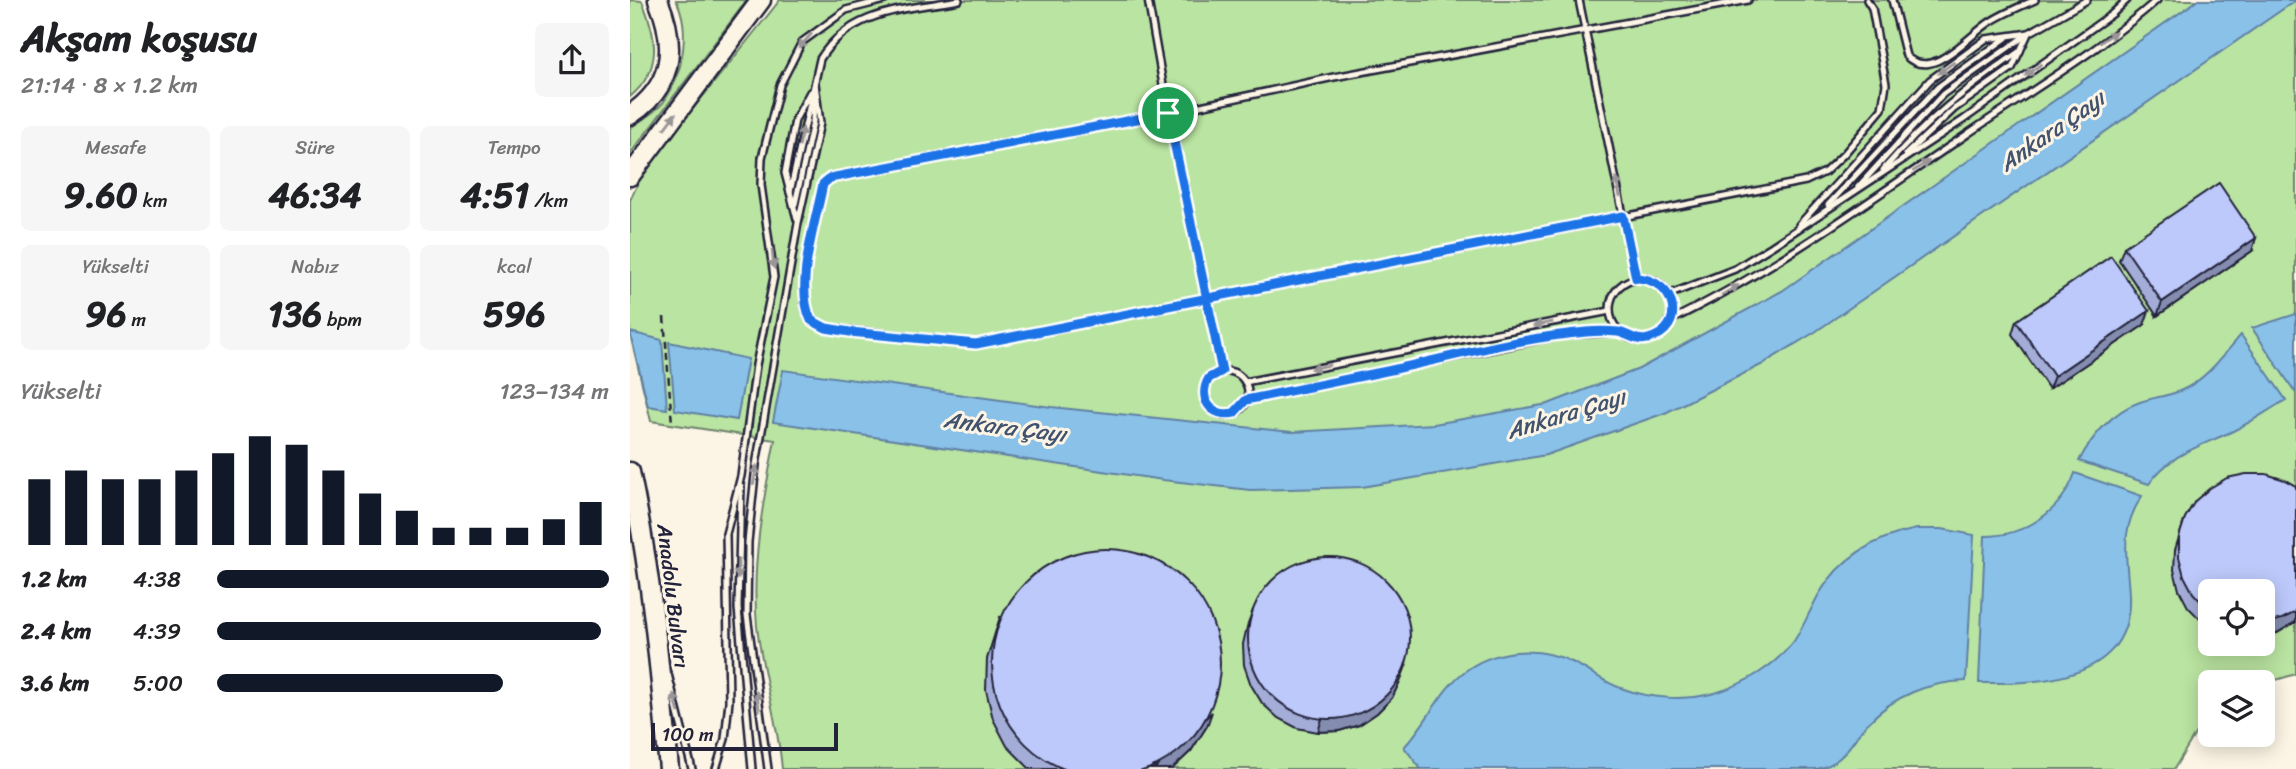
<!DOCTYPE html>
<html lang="tr">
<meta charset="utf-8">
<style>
:root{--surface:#fff;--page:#f6f6f6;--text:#202124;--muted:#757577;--accent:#111827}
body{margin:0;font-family:Sriracha,sans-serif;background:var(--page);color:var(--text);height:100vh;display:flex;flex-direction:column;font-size:26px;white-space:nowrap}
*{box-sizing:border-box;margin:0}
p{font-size:23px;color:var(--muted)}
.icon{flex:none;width:38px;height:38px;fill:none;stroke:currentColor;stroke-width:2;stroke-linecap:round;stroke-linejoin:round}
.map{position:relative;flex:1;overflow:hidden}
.panel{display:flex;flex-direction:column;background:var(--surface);width:630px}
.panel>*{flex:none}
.fabs{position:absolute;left:1568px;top:579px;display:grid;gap:14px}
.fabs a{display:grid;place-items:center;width:77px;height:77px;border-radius:10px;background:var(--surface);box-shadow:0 4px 18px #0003;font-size:35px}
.scale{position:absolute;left:21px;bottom:18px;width:187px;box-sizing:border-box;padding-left:7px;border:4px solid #22223b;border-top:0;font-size:19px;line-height:24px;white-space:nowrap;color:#22223b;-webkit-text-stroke:5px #fcf5e5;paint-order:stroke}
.pin{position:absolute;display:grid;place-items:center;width:60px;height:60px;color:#fff;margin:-30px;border:4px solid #fff;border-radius:50%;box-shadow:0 2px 7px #0007}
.round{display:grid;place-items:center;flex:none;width:74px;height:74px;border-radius:10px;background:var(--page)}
.overview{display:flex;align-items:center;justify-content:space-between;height:119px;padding:0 21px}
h1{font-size:38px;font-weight:700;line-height:52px}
.stats{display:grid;grid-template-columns:repeat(3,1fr);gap:10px;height:119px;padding:7px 21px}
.stats div{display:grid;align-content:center;border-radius:10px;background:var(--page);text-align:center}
.stats b{font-size:35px;font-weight:700}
.stats small{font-size:19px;font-weight:400}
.stats p{font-size:19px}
.chart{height:196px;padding:14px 21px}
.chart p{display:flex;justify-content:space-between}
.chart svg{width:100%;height:126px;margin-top:7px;stroke:var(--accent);stroke-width:6}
ul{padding:0 21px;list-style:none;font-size:23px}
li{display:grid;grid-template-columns:112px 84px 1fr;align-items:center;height:52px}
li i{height:18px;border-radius:9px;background:var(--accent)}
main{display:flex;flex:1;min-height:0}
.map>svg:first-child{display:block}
</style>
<main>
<section class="panel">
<div class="overview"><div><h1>Akşam koşusu</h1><p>21:14 · 8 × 1.2 km</p></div><a class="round"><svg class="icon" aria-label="share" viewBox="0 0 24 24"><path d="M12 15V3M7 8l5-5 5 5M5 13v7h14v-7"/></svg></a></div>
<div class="stats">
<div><p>Mesafe</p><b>9.60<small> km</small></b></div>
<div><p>Süre</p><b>46:34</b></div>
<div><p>Tempo</p><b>4:51<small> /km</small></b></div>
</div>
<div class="stats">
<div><p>Yükselti</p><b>96<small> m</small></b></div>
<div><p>Nabız</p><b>136<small> bpm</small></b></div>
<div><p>kcal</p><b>596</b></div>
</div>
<div class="chart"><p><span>Yükselti</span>123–134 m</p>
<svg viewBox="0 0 160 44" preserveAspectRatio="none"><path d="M5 44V21M15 44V18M25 44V21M35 44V21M45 44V18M55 44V12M65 44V6M75 44V9M85 44V18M95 44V26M105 44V32M115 44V38M125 44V38M135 44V38M145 44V35M155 44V29"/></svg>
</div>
<ul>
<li><b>1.2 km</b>4:38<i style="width:100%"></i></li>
<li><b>2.4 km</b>4:39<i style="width:98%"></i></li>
<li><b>3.6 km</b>5:00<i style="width:73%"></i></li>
</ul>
</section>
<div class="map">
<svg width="1666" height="769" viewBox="0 0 1666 769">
<rect width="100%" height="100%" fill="#fcf5e5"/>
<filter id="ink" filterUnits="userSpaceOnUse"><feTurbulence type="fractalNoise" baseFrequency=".0143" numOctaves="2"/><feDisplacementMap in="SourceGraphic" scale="14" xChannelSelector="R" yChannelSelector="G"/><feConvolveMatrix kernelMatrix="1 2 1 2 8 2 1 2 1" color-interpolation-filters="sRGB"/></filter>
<g filter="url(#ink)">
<!-- green -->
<g fill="#bae4a1" stroke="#6e836e" stroke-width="2" fill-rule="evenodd">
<path d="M0,0L12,1C27,37 33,69 0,97Z"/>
<path d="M46,0H117L0,154V128C10,121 28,111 35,100C53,73 61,29 46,0Z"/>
<path d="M150,0H1666V674L1633,684L1580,682V709L1544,769H152C148,721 132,674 127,626C121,564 133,501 145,440L21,421L0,334V200L15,169ZM1580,592H1633V644H1580Z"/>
</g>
<!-- water -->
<g fill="#8ac1e8" stroke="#6081a3" stroke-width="2">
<polygon points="1568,0 1666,0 1185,332 1131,365 1035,413 916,455 732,487 620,490 533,480 143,422 153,370 421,407 662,432 804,424 918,404 1009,369 1152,291"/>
<polygon points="1666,314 1666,391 1665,392 1622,328"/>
<polygon points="0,332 32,340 37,409 18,406"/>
<path d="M1611,335L1656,400C1638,410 1622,422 1603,431C1571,446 1541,453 1519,484L1449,461C1462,436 1483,411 1510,402C1524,397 1539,396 1552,390C1577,379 1593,355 1611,335Z"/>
<polygon points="39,342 118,359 107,420 45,410"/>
<path d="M1445,473L1512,496C1489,531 1497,556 1499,595C1503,681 1410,684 1349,683L1355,536C1395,536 1432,511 1445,473Z"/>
<path d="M1287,529H1312L1344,535L1336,681C1299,682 1263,696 1238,723C1220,742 1215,763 1187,769H791L774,747C798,723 810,688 838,669C869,648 911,646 944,663C960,671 974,682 991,688C1020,699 1055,701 1085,693C1115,684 1145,666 1164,641C1174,626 1180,610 1189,594C1211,557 1245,537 1287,529Z"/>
</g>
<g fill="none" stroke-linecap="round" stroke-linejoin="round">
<defs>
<g id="service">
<polyline points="518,0 538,113 592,371"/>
<polyline points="949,0 1006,278"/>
<path d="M1118,0L704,77L538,113L200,178L193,184C188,211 162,300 181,320C185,323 192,326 196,328L346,344L1176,181L1195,172L1214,154L1252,109L1256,84L1242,8L1237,0"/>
<path d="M1262,0L1276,56C1302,82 1338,36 1360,22C1374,13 1389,7 1405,0"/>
<polyline points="1276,154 1324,109 1382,68 1397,36"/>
<path d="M1253,170C1298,118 1335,90 1390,51"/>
<polyline points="1228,187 1313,94 1399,33 1457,0"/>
<path d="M160,192L190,59C221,9 275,10 329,0"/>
<polyline points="165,204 183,122 184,97"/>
<polyline points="1198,205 1308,87 1376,38"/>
<polyline points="167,219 155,173 165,120 180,92"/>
<polyline points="1169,225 1300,80 1356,39 1399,33"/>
<circle cx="1011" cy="309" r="31"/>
<polyline points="1038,295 1105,269 1142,246 1333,120 1482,14 1497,0"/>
<path d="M1039,321C1145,270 1240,200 1336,135C1400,91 1469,51 1527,0"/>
<circle cx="596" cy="393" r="22"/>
<polyline points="615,382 980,311"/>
<polyline points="616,400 931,335 991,332"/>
<polyline points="111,486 108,608 122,769"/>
<polyline points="38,674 62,769"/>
<polyline points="86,769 95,739 99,701 96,534 111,476 126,365 144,277 131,185 132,158 150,85 172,42 216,10 255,0"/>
<polyline points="138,769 117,615 118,542 126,465 168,223 190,123 185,83"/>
</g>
<path id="primary" d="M0,472C21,570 30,669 39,769"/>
<g id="trunk">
<path d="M0,115C44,86 47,46 28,0"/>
<polyline points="0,176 131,0"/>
</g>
</defs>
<!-- service casing -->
<use href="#service" stroke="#22223b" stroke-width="10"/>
<!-- primary casing -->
<use href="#primary" stroke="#22223b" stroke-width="23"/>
<!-- trunk casing -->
<use href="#trunk" stroke="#22223b" stroke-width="23"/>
<!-- path -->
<polyline stroke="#22223b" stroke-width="2.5" stroke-dasharray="7 5" stroke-linecap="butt" points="34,317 42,424"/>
<!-- service -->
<use href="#service" stroke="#fcf5e5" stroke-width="5"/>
<!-- primary -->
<use href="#primary" stroke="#fcf5e5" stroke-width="18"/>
<!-- trunk -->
<use href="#trunk" stroke="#fcf5e5" stroke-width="18"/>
</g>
<!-- wall -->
<g fill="#a3add7" stroke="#22223b" stroke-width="2">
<polygon points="1494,247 1622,251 1527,316 1489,260"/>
<polygon points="1386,321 1514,325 1419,389 1382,334"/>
<polygon points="1666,486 1666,622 1647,633 1580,592 1580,626 1572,621 1558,607 1549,590 1544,570 1545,550 1555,518"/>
<polygon points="623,610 771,679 762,698 747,713 729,725 709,731 688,732 667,728 648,718 632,703 621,685 614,665 613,644 618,623"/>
<polygon points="370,617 577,726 561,751 542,769 400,769 377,746 363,719 356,690 357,659"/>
</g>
<!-- shaded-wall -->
<g fill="#848daf" stroke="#22223b" stroke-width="2">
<polygon points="1626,238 1622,251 1527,316 1532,302"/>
<polygon points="1519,311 1514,325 1419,389 1424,376"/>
<polygon points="1666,612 1666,622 1664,623 1647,633 1633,636 1633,624"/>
<polygon points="776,666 771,679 762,698 747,713 729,725 709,731 688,732 692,719"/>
<polygon points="582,712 577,726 561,751 542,769 524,769"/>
</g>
<!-- building -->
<g fill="#bdc9fa" stroke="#22223b" stroke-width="2">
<polygon points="1589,183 1626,238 1532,302 1494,247"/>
<polygon points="1481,256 1519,311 1424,376 1386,321"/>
<polygon points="1616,474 1636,474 1655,480 1666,486 1666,612 1652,619 1633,624 1633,592 1580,592 1580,610 1577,608 1563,593 1554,576 1549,557 1549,537 1555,518 1565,501 1580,488 1597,478"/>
<circle cx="476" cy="663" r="114"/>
<circle cx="699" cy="638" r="81"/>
</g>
<!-- one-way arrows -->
<defs><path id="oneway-solid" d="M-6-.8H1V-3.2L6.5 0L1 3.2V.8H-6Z" transform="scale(1.75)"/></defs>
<g fill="#9a9698">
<use href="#oneway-solid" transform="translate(1478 37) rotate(-35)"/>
<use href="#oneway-solid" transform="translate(175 41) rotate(132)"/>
<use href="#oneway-solid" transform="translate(1316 68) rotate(144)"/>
<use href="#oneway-solid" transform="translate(1403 70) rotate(144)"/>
<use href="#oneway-solid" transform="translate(40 121) rotate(-53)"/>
<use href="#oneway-solid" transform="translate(171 137) rotate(-79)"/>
<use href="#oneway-solid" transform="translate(1291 166) rotate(-34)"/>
<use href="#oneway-solid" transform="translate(988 187) rotate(-101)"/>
<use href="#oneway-solid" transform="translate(143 259) rotate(84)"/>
<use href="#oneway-solid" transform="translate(1100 290) rotate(-31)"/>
<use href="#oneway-solid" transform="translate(913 324) rotate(169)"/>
<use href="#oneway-solid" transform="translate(690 367) rotate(169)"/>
<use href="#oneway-solid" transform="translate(125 475) rotate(-81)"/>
<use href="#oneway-solid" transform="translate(108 569) rotate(90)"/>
<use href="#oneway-solid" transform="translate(128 701) rotate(-98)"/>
<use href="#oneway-solid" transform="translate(46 703) rotate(-106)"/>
</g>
</g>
<g fill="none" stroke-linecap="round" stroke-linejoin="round" filter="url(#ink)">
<defs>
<path id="route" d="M538,113L592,371L579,378C567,398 581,418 604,413L616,400C660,391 703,382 747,373C815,359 886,338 956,332C966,331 978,331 988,332C999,334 1006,342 1018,339C1058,329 1046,279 1006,278L993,216L346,344L220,332L196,328L181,320C164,285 186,222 193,184L200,178L538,113"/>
</defs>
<!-- route casing -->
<use href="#route" stroke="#fff" stroke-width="14"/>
<!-- route -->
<use href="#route" stroke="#1a73e8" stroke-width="9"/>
</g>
<g text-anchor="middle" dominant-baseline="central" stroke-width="6" stroke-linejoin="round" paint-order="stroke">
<!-- street labels -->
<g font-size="21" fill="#22223b" stroke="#fcf5e5">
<text transform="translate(43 596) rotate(83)">Anadolu Bulvarı</text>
</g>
<!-- water labels -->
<g font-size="23" font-style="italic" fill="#41526f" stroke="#fcf5e5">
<text transform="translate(1422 131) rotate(-35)">Ankara Çayı</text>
<text transform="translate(936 414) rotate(-17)">Ankara Çayı</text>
<text transform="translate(375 427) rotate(7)">Ankara Çayı</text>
</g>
</g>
</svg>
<div class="fabs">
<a><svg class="icon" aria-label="locate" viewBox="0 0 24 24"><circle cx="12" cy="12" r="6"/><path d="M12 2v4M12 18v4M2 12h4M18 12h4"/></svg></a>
<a><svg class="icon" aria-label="layers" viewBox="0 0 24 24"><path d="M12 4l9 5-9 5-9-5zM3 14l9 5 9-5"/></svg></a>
</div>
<div class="scale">100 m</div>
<div class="pin" style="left:538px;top:113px;background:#1e9e55"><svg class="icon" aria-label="arrive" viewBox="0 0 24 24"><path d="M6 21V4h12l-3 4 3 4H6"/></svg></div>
</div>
</main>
